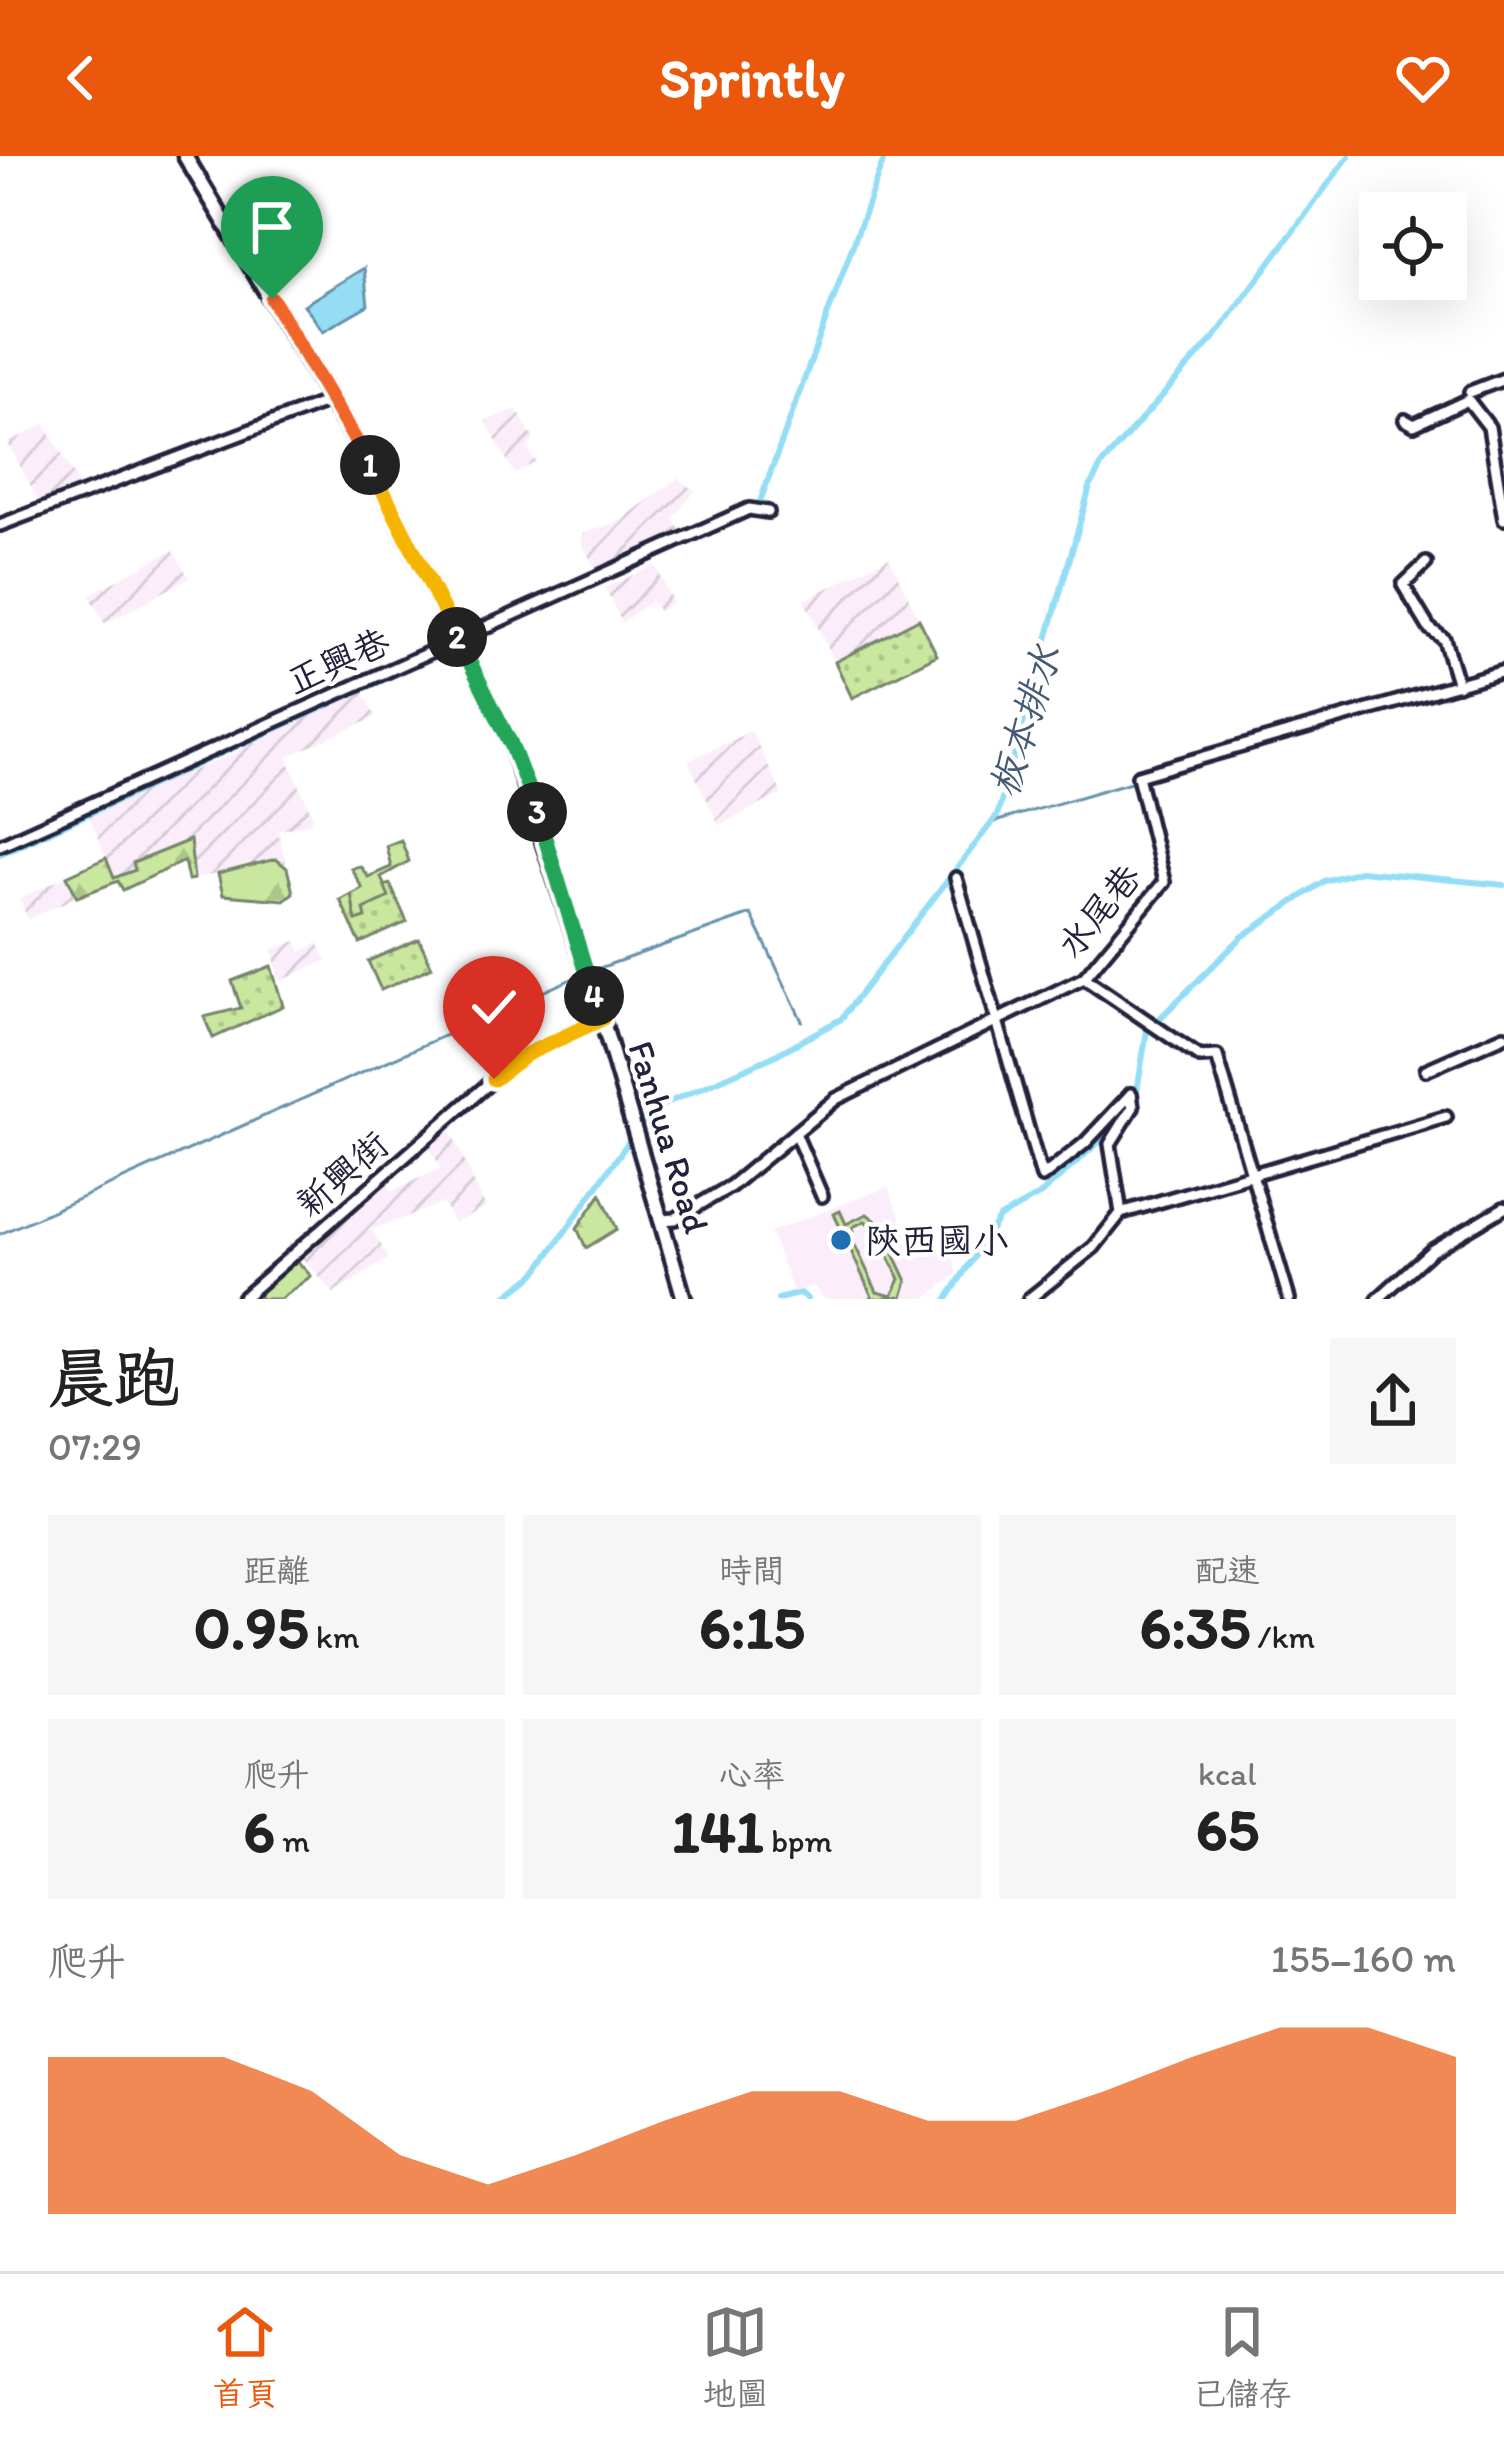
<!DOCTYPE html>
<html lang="zh-TW">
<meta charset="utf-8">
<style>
:root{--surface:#fff;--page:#f6f6f6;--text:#222;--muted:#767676;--line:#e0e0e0;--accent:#ea580c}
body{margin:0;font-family:Itim,"LXGW WenKai TC",sans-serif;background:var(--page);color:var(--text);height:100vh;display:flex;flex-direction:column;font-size:45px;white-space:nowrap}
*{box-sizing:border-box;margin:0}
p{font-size:39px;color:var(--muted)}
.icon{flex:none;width:66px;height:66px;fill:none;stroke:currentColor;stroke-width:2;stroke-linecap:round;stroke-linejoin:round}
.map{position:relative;height:1143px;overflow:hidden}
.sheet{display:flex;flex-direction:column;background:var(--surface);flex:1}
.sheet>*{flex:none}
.buttons{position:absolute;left:1359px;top:36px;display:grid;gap:24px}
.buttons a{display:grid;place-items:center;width:108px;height:108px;border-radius:0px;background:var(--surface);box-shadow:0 12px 48px #0002;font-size:60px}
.pin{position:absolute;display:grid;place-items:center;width:102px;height:102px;color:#fff;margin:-123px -51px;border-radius:50% 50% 50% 0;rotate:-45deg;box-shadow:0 0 12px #0007}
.pin .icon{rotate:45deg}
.km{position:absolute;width:60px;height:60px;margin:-30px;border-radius:50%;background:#222;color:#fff;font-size:33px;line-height:60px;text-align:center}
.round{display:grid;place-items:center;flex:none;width:126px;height:126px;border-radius:0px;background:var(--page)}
.summary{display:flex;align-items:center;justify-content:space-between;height:204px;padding:0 48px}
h1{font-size:66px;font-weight:800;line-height:90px}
.stats{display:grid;grid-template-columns:repeat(3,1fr);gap:18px;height:204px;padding:12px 48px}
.stats div{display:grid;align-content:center;border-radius:0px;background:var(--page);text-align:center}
.stats b{font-size:60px;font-weight:800}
.stats small{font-size:33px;font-weight:400}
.stats p{font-size:33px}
.chart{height:336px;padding:24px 48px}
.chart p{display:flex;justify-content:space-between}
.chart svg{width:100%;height:216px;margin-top:12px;fill:var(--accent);opacity:.7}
header{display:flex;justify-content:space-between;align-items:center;height:156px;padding:0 48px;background:var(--accent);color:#fff;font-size:54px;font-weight:800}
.menu{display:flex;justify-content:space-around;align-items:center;height:168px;border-top:3px solid var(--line);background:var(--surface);font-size:33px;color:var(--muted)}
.menu a{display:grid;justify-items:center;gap:6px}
.menu .active{color:var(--accent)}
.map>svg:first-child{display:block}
</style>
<header><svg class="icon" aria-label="back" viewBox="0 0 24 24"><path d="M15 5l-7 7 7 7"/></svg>Sprintly<svg class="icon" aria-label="heart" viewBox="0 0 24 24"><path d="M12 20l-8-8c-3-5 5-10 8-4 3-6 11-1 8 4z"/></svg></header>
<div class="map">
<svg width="1504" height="1143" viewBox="0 0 1504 1143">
<defs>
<pattern id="industrial-furrows" width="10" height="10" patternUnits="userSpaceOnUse" patternTransform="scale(3)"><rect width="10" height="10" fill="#fbeefa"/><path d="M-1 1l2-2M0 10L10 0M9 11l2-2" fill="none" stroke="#d7ccd7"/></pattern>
<pattern id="green-dots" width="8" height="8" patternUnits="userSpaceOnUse" patternTransform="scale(3)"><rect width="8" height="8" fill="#c9e79e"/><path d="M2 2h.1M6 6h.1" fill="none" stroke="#acc689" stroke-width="1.8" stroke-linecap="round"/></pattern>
<pattern id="forest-firs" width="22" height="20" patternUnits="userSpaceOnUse" patternTransform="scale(3)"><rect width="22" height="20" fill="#c9e79e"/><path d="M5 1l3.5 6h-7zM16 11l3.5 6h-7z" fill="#acc689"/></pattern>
</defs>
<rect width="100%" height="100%" fill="#fff"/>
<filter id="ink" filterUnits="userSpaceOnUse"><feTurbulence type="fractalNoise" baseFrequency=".00833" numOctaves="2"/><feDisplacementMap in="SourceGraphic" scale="24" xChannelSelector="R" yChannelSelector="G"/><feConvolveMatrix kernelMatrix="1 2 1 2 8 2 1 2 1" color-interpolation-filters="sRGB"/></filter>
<g filter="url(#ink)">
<!-- built -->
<polygon fill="#fbeefa" points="888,1031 916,1101 951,1091 957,1118 925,1143 823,1143 815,1131 793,1135 770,1076"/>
<!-- industrial -->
<g fill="url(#industrial-furrows)">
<polygon points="517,253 534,284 527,292 536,306 515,318 485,265"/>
<polygon points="45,268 82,333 40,348 8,287"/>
<polygon points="678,322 695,335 673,363 682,376 596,413 581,386 583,377 618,366"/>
<polygon points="173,394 189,422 105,468 89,439"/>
<polygon points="889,401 919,463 835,506 804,444"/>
<polygon points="655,409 673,447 659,456 652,444 622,467 605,432"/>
<polygon points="363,535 376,561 287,601 313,660 309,667 278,675 287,712 276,704 194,723 191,686 133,707 135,713 114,723 88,657 239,596 252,584"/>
<polygon points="751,575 782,638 719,669 688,605"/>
<polygon points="67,720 77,741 28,763 19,743"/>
<polygon points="296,785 301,796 318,787 327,805 280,825 272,794"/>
<polygon points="448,969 486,1052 454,1067 443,1047 372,1074 389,1102 334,1138 295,1094 384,1020 392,1035 441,1012 426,985"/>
</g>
<!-- green -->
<g fill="url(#green-dots)" stroke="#76846c" stroke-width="3">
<polygon points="919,463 937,499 852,542 835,506"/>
<polygon points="390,728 407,766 360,787 340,744 351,738 364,754 388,741 384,730"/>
<polygon points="419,783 432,811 381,834 368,805"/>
<polygon points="271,810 283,850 213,882 204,861 241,852 232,825"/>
</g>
<!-- forest -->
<g fill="url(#forest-firs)" stroke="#76846c" stroke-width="3">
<polygon points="190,684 194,723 188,724 184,705 123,734 118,725 77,741 67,720 106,702 114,722 135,714 133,707"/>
<polygon points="401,684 409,705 381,721 389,741 364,753 366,762 356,765 351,738 362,732 351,712 360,710 368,721 391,711 386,690"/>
<polygon points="276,703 287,712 293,737 284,744 223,739 218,718"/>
<polygon points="601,1038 617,1073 586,1092 577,1072"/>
<polygon points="290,1097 311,1120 280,1143 260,1143 254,1125"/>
</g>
<!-- pitch -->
<path fill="#c9e79e" stroke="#76846c" stroke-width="3" fill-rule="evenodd" d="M840,1055L846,1068L867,1058L880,1068L907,1125L902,1141L873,1143L834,1058ZM865,1065L875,1073L900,1123L892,1140L877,1136L852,1083L853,1071Z"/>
<!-- water -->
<polygon fill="#94ddf5" stroke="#6692ab" stroke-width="3" points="364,112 368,149 323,175 304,149"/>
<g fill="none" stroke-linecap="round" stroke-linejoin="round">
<!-- stream -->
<g stroke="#6692ab" stroke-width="3">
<polyline points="991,667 1134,625"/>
<polyline points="594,814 751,758 802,865"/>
<polyline points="0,1078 585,817"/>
</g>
<!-- canal -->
<g stroke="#94ddf5" stroke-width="6">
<polyline points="0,698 757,354 885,0"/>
<polyline points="1135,947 1147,875 1242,781 1324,725 1360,715 1504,729"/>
<polyline points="502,1143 535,1118 651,954 772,901 841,863 997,660 1090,331 1102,308 1217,178 1349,0"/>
<polyline points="778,1143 801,1137 807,1143"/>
<polyline points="947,1143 999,1062 1041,1038 1120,967"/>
</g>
<defs>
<g id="minor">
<polyline points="1470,236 1504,223"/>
<polyline points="1405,264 1414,269 1468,244 1489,271 1504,363"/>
<polyline points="0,369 331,244"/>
<polyline points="1426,407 1403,429 1429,472 1444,483 1458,529"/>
<polyline points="0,689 749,353 768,356"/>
<polyline points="956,722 1042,1021 1085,987 1131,938"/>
<polyline points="1084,822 1200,901 1217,900 1289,1143"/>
<polyline points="1426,914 1504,880"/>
<polyline points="795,977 822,1040"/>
<polyline points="1121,1057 1446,961"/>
<polyline points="662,1064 675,1063 731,1030 836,943 1084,822 1164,726 1138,620 1504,515"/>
<polyline points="242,1143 494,923 527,898 602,863"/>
<polyline points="1029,1143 1094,1091 1121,1057 1110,988 1133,951 1131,938"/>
<polyline points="1378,1143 1431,1095 1504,1052"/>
</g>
<polyline id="major" points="185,0 371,311 511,588 602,863 684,1143"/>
</defs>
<!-- minor casing -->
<use href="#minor" stroke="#22223b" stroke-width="18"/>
<!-- major casing -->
<use href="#major" stroke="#22223b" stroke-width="21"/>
<!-- minor -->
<use href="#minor" stroke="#fff" stroke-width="9"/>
<!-- major -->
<use href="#major" stroke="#fff" stroke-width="12"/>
</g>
</g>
<g fill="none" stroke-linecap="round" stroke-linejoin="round" filter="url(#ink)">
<defs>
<polyline id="split-1" points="272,143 370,309"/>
<polyline id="split-2" points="370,309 457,481"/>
<polyline id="split-3" points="457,481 511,588 537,656"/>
<polyline id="split-4" points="537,656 594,840"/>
<polyline id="split-5" points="494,923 527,898 602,863 594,840"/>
</defs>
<!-- split-1 casing -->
<use href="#split-1" stroke="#fff" stroke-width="24"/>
<!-- split-2 casing -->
<use href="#split-2" stroke="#fff" stroke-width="24"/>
<!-- split-3 casing -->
<use href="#split-3" stroke="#fff" stroke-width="24"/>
<!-- split-4 casing -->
<use href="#split-4" stroke="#fff" stroke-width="24"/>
<!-- split-5 casing -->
<use href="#split-5" stroke="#fff" stroke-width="24"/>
<!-- split-1 -->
<use href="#split-1" stroke="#f0652b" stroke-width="15"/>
<!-- split-2 -->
<use href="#split-2" stroke="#f5b400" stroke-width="15"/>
<!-- split-3 -->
<use href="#split-3" stroke="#22a559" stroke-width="15"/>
<!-- split-4 -->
<use href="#split-4" stroke="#22a559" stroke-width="15"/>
<!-- split-5 -->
<use href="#split-5" stroke="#f5b400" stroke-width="15"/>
</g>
<!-- markers -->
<circle fill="#1f6fb2" stroke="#fff" stroke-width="4.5" cx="841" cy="1084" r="12"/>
<g text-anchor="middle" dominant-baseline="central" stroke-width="9" stroke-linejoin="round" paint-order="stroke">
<!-- street labels -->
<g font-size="36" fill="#22223b" stroke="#fff">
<text transform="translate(338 505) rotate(-24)">正興巷</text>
<text transform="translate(1099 755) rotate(-51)">水尾巷</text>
<text transform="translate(669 981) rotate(73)">Fanhua Road</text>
<text transform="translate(342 1018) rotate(-41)">新興街</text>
</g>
<!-- poi labels -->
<g font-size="36" fill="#22223b" stroke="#fff" text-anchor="start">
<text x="865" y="1084">陝西國小</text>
</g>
<!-- water labels -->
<g font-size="39" font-style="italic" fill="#445a73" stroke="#fff">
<text transform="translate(1025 565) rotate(-73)">板本排水</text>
</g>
</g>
</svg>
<div class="buttons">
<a><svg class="icon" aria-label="locate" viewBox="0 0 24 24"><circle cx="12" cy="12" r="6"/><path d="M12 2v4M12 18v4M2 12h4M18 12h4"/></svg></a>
</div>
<div class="pin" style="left:272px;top:143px;background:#1e9e55"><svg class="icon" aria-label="arrive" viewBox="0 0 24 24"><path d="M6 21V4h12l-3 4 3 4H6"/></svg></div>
<div class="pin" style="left:494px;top:923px;background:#d93025"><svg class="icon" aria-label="check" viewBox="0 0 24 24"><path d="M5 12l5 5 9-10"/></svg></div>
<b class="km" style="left:370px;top:309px">1</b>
<b class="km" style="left:457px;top:481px">2</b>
<b class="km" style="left:537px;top:656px">3</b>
<b class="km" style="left:594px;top:840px">4</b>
</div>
<section class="sheet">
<div class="summary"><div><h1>晨跑</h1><p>07:29</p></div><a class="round"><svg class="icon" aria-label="share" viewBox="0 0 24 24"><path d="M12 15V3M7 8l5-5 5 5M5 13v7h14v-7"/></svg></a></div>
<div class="stats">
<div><p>距離</p><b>0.95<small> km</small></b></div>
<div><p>時間</p><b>6:15</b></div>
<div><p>配速</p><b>6:35<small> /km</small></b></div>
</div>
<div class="stats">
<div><p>爬升</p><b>6<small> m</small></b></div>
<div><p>心率</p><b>141<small> bpm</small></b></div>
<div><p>kcal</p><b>65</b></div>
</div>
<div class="chart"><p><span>爬升</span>155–160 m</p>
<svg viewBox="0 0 160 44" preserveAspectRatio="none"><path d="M0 44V12L10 12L20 12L30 19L40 32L50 38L60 32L70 25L80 19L90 19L100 25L110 25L120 19L130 12L140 6L150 6L160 12V44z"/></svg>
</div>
</section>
<nav class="menu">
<a class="active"><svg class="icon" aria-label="home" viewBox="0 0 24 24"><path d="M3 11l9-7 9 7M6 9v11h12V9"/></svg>首頁</a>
<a><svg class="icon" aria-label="map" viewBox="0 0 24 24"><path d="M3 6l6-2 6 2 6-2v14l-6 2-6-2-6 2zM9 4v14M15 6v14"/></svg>地圖</a>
<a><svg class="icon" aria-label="saved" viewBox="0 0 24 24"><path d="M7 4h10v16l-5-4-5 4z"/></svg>已儲存</a>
</nav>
